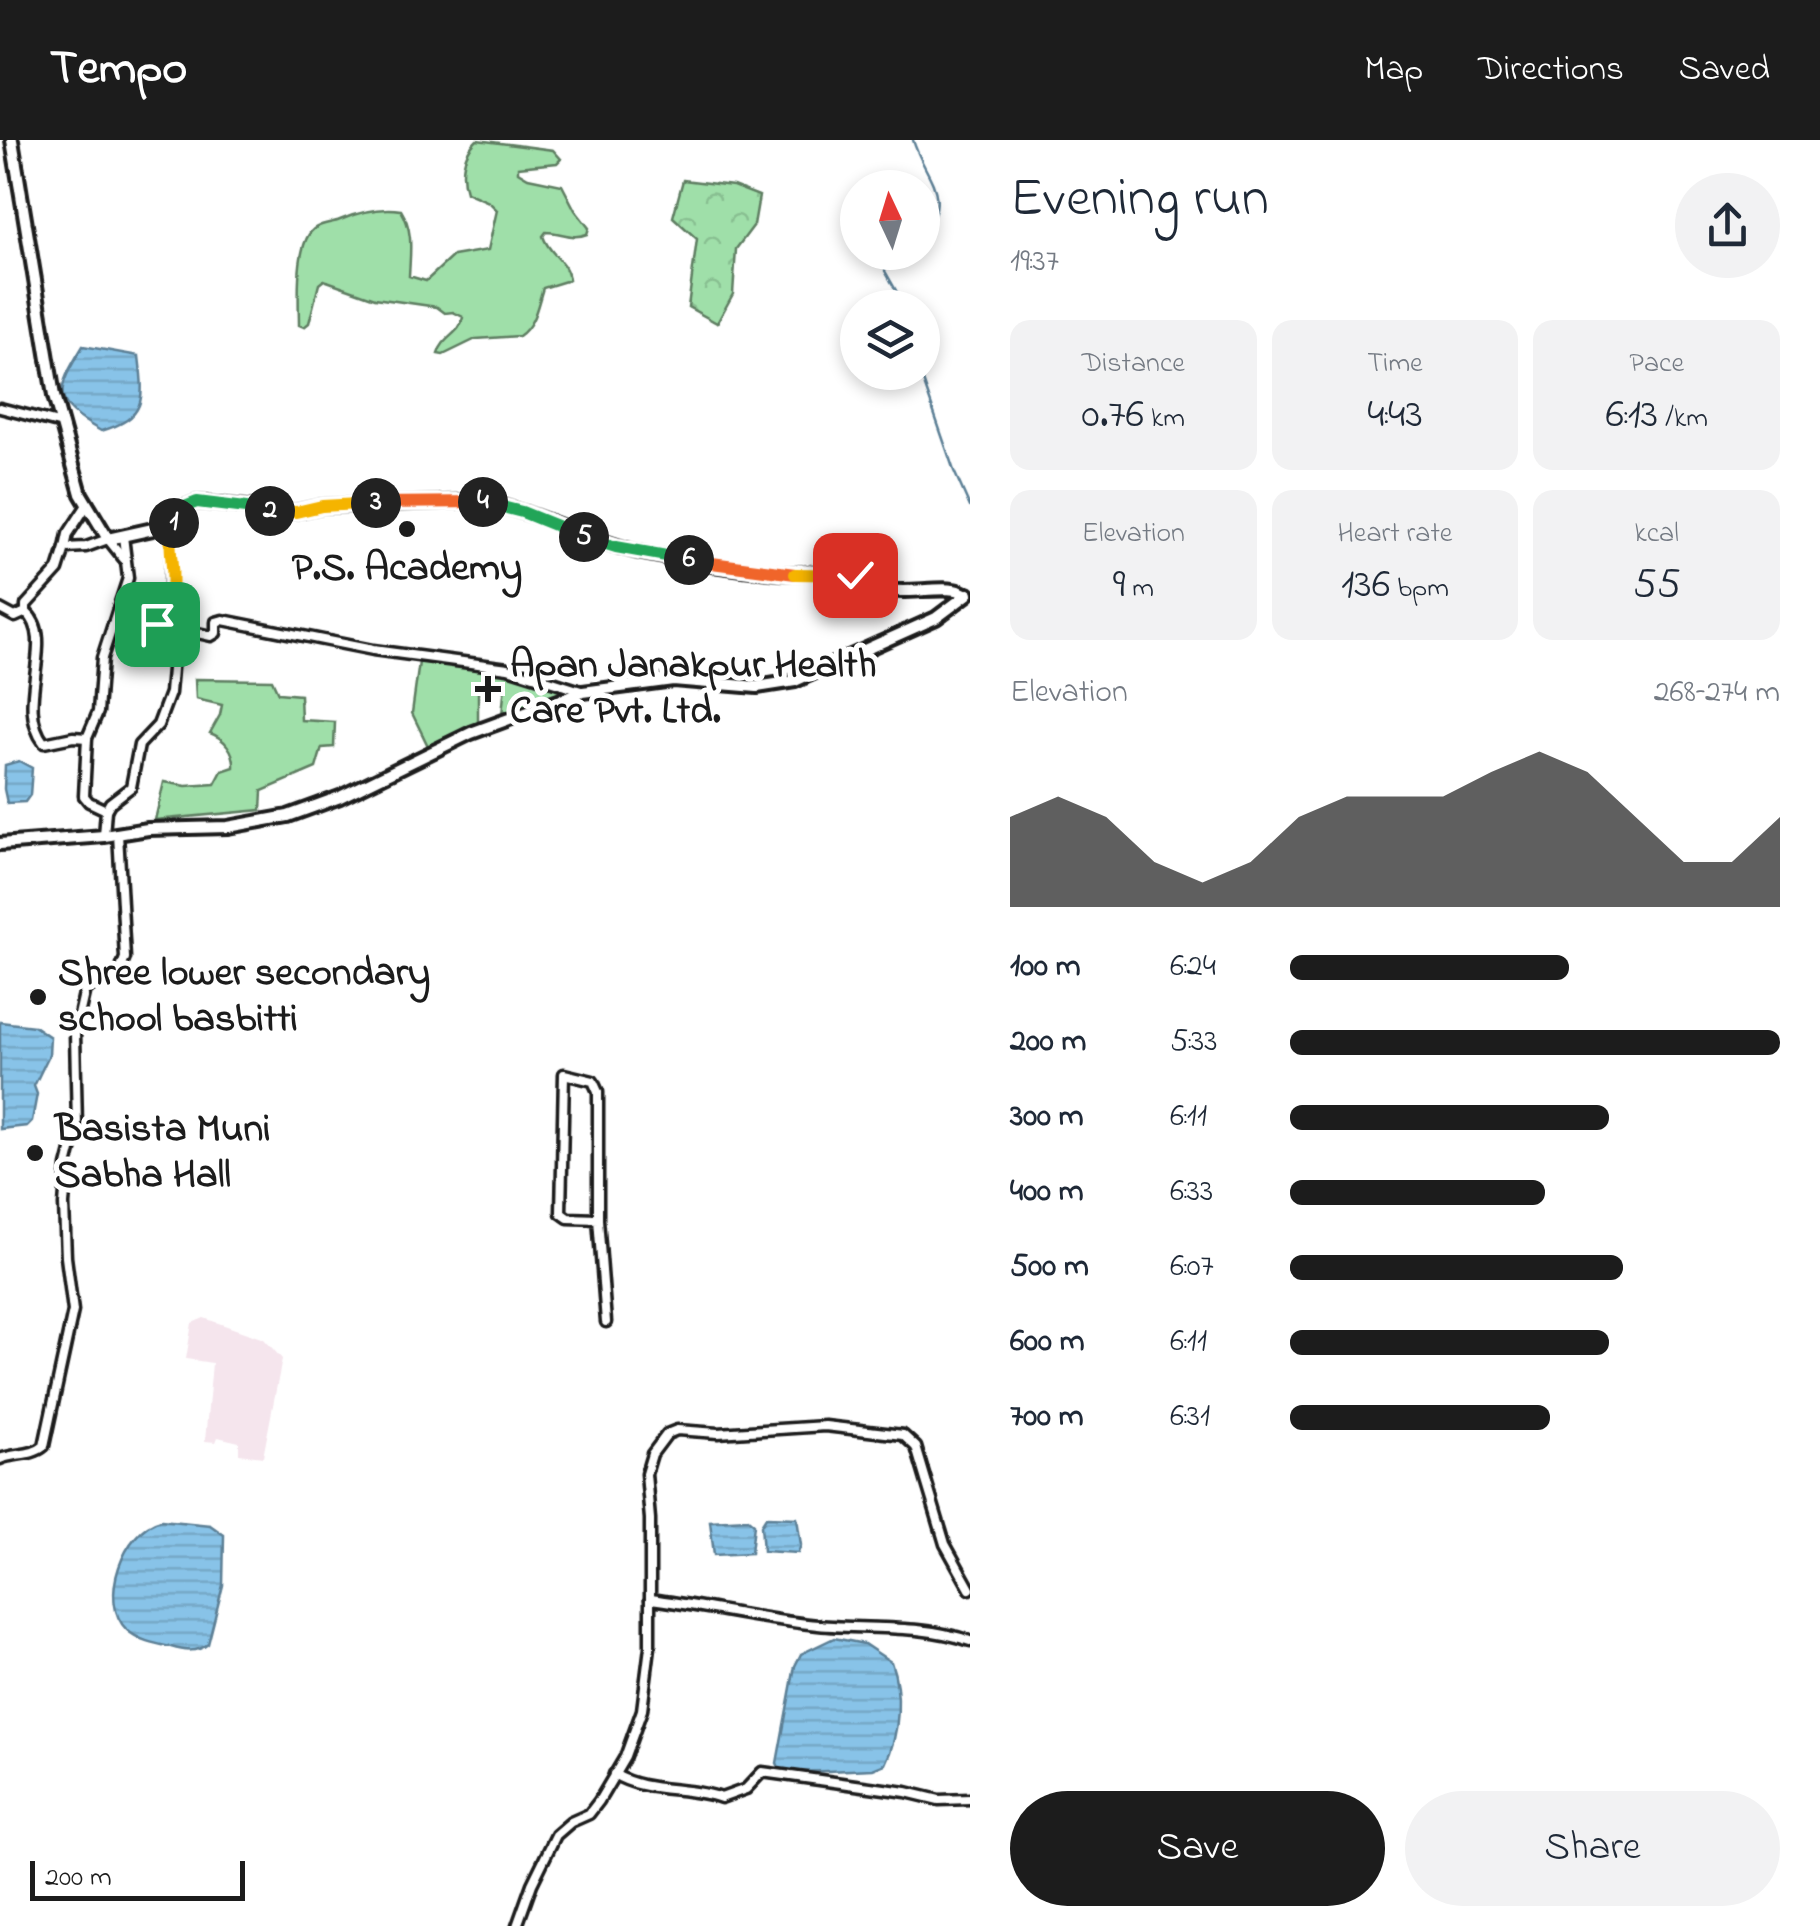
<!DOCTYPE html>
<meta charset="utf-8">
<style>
:root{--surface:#fff;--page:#f2f2f3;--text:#1f2937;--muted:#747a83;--accent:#1c1c1c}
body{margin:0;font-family:"Indie Flower",sans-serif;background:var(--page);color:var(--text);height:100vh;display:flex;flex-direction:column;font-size:38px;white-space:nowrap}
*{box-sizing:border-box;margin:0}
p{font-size:32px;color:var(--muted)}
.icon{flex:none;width:55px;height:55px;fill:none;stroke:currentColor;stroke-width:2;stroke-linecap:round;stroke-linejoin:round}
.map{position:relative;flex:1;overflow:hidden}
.panel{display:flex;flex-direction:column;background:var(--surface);width:850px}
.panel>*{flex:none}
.needle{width:65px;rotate:356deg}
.controls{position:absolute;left:840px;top:30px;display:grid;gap:20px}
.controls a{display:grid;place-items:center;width:100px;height:100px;border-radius:50%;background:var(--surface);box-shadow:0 5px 15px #0003;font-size:50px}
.scale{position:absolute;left:30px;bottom:25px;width:215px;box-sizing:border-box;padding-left:10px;border:5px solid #1c1c1c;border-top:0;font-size:28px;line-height:35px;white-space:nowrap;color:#1c1c1c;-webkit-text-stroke:8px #fff;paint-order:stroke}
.pin{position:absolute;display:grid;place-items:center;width:85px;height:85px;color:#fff;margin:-42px;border-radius:20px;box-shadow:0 5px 15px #0006}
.km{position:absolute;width:50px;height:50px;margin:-25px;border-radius:50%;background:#222;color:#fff;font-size:28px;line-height:50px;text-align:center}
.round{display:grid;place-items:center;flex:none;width:105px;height:105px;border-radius:52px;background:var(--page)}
.head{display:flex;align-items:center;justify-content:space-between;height:170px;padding:0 40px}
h1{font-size:55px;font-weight:600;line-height:75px}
.figures{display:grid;grid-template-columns:repeat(3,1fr);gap:15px;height:170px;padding:10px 40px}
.figures div{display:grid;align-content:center;border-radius:20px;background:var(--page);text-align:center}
.figures b{font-size:42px;font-weight:600}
.figures small{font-size:28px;font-weight:400}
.figures p{font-size:28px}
.chart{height:280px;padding:20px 40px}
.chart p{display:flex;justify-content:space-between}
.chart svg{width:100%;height:180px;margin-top:10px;fill:var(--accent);opacity:.7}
.action{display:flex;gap:20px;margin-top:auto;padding:20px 40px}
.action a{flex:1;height:115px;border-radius:60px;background:var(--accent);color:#fff;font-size:40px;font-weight:600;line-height:115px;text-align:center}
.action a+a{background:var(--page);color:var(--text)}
ul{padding:0 40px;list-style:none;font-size:32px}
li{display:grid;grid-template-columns:160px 120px 1fr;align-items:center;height:75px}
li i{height:25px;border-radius:12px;background:var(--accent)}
header{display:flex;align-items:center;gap:60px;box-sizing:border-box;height:140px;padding:0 50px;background:var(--accent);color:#fff}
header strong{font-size:48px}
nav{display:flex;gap:55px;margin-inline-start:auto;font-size:35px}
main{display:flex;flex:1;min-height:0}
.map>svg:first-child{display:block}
</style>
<header>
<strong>Tempo</strong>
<nav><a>Map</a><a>Directions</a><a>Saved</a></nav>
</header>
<main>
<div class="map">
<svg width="970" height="1786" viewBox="0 0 970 1786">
<defs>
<pattern id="forest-crowns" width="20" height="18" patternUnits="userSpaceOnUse" patternTransform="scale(2.5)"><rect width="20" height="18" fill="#9fdfa9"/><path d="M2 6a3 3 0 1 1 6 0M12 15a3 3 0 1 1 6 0" fill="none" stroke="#88bf91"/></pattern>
<pattern id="water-rules" width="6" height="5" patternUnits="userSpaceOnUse" patternTransform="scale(2.5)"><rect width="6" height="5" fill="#88c3e8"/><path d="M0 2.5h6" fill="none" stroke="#75a7c6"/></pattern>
</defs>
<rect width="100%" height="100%" fill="#fff"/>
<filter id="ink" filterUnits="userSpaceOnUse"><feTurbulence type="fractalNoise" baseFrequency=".01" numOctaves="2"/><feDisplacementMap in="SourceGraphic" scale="20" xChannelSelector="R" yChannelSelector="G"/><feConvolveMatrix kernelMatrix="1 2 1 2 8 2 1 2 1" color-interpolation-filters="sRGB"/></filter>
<g filter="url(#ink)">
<!-- built -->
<polygon fill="#f5e5ed" points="204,1178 264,1199 282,1219 263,1317 239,1314 239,1302 218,1297 216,1302 205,1301 212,1223 186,1219 192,1183"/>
<!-- grass -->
<g fill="#9fdfa9" stroke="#5e7e62" stroke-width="2.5">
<path d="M477,0L553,10L561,19L557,23L518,27V32L528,38L562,45L575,70L589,88L587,94C572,100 562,92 546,92L543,96C549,115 567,120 569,140L543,148C537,166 535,185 519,196L476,199L443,215L438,214C443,196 461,194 463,177L453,172L445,173L437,167L375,158L324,140L319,144L309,183L304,187L299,185C299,162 294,98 317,87C324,83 333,83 340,80C359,72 380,67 401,70C414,91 410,113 409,136L426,141L453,116L488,110L497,70L489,62L466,52C460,32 463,14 477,0Z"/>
<polygon points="419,522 506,530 565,551 554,558 502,575 505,544 478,545 478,584 429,608 412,573"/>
<path d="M195,539L272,540L278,553L300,555L301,580L335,582L334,607L322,608L316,628L262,651L261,670L155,680L164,642L186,646L215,644L222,631L234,627C235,611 224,598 210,593L220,575L222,565L196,559Z"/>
</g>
<!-- forest -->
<polygon fill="url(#forest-crowns)" stroke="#5e7e62" stroke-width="2.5" points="683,40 733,46 759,56 754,85 736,109 733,154 717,183 688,167 697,99 673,77"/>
<!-- water -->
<g fill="url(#water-rules)" stroke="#5d8096" stroke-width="2.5">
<path d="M83,206L139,216C144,259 147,278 101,291C51,263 55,252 83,206Z"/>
<polygon points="19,621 32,628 30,655 25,662 7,663 4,649 5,625"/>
<polygon points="0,882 34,886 50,897 49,915 34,946 37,954 32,981 27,986 0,989"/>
<polygon points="766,1377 797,1378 801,1405 798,1413 763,1411 761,1385"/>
<polygon points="748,1379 754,1384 751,1413 714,1415 710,1381"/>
<path d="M161,1380L210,1385L224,1395L223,1445L208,1504C197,1513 184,1511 171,1507C156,1504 139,1501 127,1490C97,1461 124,1389 161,1380Z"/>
<path d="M834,1498L864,1504L891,1522C902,1552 900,1594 885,1624L873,1629L782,1633L777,1623L795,1526L801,1514Z"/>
</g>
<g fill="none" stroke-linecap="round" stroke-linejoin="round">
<!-- stream -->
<g stroke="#5d8096" stroke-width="2.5">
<path d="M913,0C924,37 955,57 922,93"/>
<polyline points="896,112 886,124 885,131 906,168"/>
<polyline points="920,232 954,331 970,367"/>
</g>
<defs>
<g id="street">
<polyline points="0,268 62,284"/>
<polyline points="65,408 68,394 87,365"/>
<polyline points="0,469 15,477 26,472"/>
<polyline points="163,491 171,487 211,496 216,493 216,482 223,480 373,510 508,528 581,551"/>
<path d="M87,598L73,597L44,603C13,563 58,500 26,472V465L58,430L65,408L86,407L108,399L124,419"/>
<polyline points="106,670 110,663 131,647 139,605 158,585 170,553 173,517 157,485 159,472 170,456 171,385"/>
<polyline points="104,696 106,670 89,662 84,656 87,598 98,572 102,518 128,438 123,396"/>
<polyline points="598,1079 568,1078 561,1073 564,934 593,941 598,952 598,1079 606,1182"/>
<path d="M0,1319C14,1313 33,1316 44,1306L73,1171L66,1117L64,1065L67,1026L77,987L75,893L85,849L120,831L125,818L118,694"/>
<path d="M650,1459C706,1466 761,1480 818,1485C869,1490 921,1484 970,1501"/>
<path d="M614,1634C644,1653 687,1646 721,1658L746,1649L762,1632L906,1652L939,1660L970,1659"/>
<polyline points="517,1786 532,1744 556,1695 571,1682 589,1674 599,1661 625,1617 642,1570 650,1507 650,1379 646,1334 652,1314 667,1294 677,1290 718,1293 825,1286 903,1295 916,1307 945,1404 970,1449"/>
</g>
<g id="secondary">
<path d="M12,0L54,256L81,354L108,399L171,385L187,366L197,362L295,372L322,366L475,361C532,368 586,401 643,413C688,422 735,429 780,433C805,435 833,429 857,436C867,438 875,445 884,449C906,456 954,442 966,455"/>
<polyline points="0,704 104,696 148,689 228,687 288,676 340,657 471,593 583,552 673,540 757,547 795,541 936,478 968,454"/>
</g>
</defs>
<!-- street casing -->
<use href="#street" stroke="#1c1c1c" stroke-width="15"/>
<!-- secondary casing -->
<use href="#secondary" stroke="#1c1c1c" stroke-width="18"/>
<!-- street -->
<use href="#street" stroke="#fff" stroke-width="8"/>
<!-- secondary -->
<use href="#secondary" stroke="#fff" stroke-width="10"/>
</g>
</g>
<g fill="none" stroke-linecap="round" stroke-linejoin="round" filter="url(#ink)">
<defs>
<path id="split-1" d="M157,484C159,471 167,468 171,456C177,432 165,404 174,383"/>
<polyline id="split-2" points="174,383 187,366 197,362 270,371"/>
<polyline id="split-3" points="270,371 296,372 322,366 376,363"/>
<polyline id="split-4" points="376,363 483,362"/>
<polyline id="split-5" points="483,362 522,372 584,397"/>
<polyline id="split-6" points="584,397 616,407 689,420"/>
<polyline id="split-7" points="689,420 795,434"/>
<polyline id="split-8" points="795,434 855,435"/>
</defs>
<!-- split-1 casing -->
<use href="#split-1" stroke="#fff" stroke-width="20"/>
<!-- split-2 casing -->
<use href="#split-2" stroke="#fff" stroke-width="20"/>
<!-- split-3 casing -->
<use href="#split-3" stroke="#fff" stroke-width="20"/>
<!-- split-4 casing -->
<use href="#split-4" stroke="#fff" stroke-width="20"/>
<!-- split-5 casing -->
<use href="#split-5" stroke="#fff" stroke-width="20"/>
<!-- split-6 casing -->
<use href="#split-6" stroke="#fff" stroke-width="20"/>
<!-- split-7 casing -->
<use href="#split-7" stroke="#fff" stroke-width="20"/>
<!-- split-8 casing -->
<use href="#split-8" stroke="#fff" stroke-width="20"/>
<!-- split-1 -->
<use href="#split-1" stroke="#f5b400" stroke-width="12"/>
<!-- split-2 -->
<use href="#split-2" stroke="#22a559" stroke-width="12"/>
<!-- split-3 -->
<use href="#split-3" stroke="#f5b400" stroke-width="12"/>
<!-- split-4 -->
<use href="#split-4" stroke="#f0652b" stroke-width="12"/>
<!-- split-5 -->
<use href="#split-5" stroke="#22a559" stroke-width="12"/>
<!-- split-6 -->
<use href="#split-6" stroke="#22a559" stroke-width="12"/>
<!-- split-7 -->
<use href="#split-7" stroke="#f0652b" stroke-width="12"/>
<!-- split-8 -->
<use href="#split-8" stroke="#f5b400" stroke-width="12"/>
</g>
<!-- markers -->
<g fill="#1c1c1c" stroke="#fff" stroke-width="4">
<circle cx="407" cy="389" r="10"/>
<path d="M483 534h10v10h10v10h-10v10h-10v-10h-10v-10h10z"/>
<circle cx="38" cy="857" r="10"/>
<circle cx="35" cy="1013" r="10"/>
</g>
<g text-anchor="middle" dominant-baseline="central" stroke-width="10" stroke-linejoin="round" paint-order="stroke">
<!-- poi labels -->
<g font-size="40" font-weight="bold" fill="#1c1c1c" stroke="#fff" text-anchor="start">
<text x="407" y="429" text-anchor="middle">P.S. Academy</text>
<text x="510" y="526">Apan Janakpur Health<tspan x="510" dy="46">Care Pvt. Ltd.</tspan></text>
<text x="58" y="834">Shree lower secondary<tspan x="58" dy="46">school basbitti</tspan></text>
<text x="55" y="990">Basista Muni<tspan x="55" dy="46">Sabha Hall</tspan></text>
</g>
</g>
</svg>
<div class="controls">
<a><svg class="needle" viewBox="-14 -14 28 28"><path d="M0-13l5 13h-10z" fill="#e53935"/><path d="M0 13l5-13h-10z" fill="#747a83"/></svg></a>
<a><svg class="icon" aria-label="layers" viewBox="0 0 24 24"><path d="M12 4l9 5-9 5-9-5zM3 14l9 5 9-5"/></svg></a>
</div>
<div class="scale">200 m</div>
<div class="pin" style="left:157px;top:484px;background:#1e9e55"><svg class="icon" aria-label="arrive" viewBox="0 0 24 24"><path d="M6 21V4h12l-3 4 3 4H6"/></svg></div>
<div class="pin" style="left:855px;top:435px;background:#d93025"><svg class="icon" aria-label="check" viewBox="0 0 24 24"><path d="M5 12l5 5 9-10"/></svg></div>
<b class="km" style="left:174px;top:383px">1</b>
<b class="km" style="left:270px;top:371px">2</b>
<b class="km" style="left:376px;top:363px">3</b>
<b class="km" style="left:483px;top:362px">4</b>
<b class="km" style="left:584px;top:397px">5</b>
<b class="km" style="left:689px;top:420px">6</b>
</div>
<section class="panel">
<div class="head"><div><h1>Evening run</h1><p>19:37</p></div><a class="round"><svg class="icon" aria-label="share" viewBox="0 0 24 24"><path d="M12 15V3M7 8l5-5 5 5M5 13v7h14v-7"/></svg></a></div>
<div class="figures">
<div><p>Distance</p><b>0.76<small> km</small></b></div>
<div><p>Time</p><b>4:43</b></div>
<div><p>Pace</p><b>6:13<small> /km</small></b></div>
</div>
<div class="figures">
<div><p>Elevation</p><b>9<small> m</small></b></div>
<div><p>Heart rate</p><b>136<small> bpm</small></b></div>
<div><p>kcal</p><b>55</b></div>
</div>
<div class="chart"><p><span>Elevation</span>268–274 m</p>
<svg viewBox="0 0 160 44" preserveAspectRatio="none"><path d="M0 44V22L10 17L20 22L30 33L40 38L50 33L60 22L70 17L80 17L90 17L100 11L110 6L120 11L130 22L140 33L150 33L160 22V44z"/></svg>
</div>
<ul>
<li><b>100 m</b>6:24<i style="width:57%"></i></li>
<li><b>200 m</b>5:33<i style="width:100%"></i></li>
<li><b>300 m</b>6:11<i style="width:65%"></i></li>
<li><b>400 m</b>6:33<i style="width:52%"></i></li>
<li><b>500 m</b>6:07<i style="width:68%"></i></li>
<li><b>600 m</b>6:11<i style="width:65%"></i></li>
<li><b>700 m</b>6:31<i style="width:53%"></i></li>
</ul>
<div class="action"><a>Save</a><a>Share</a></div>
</section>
</main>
